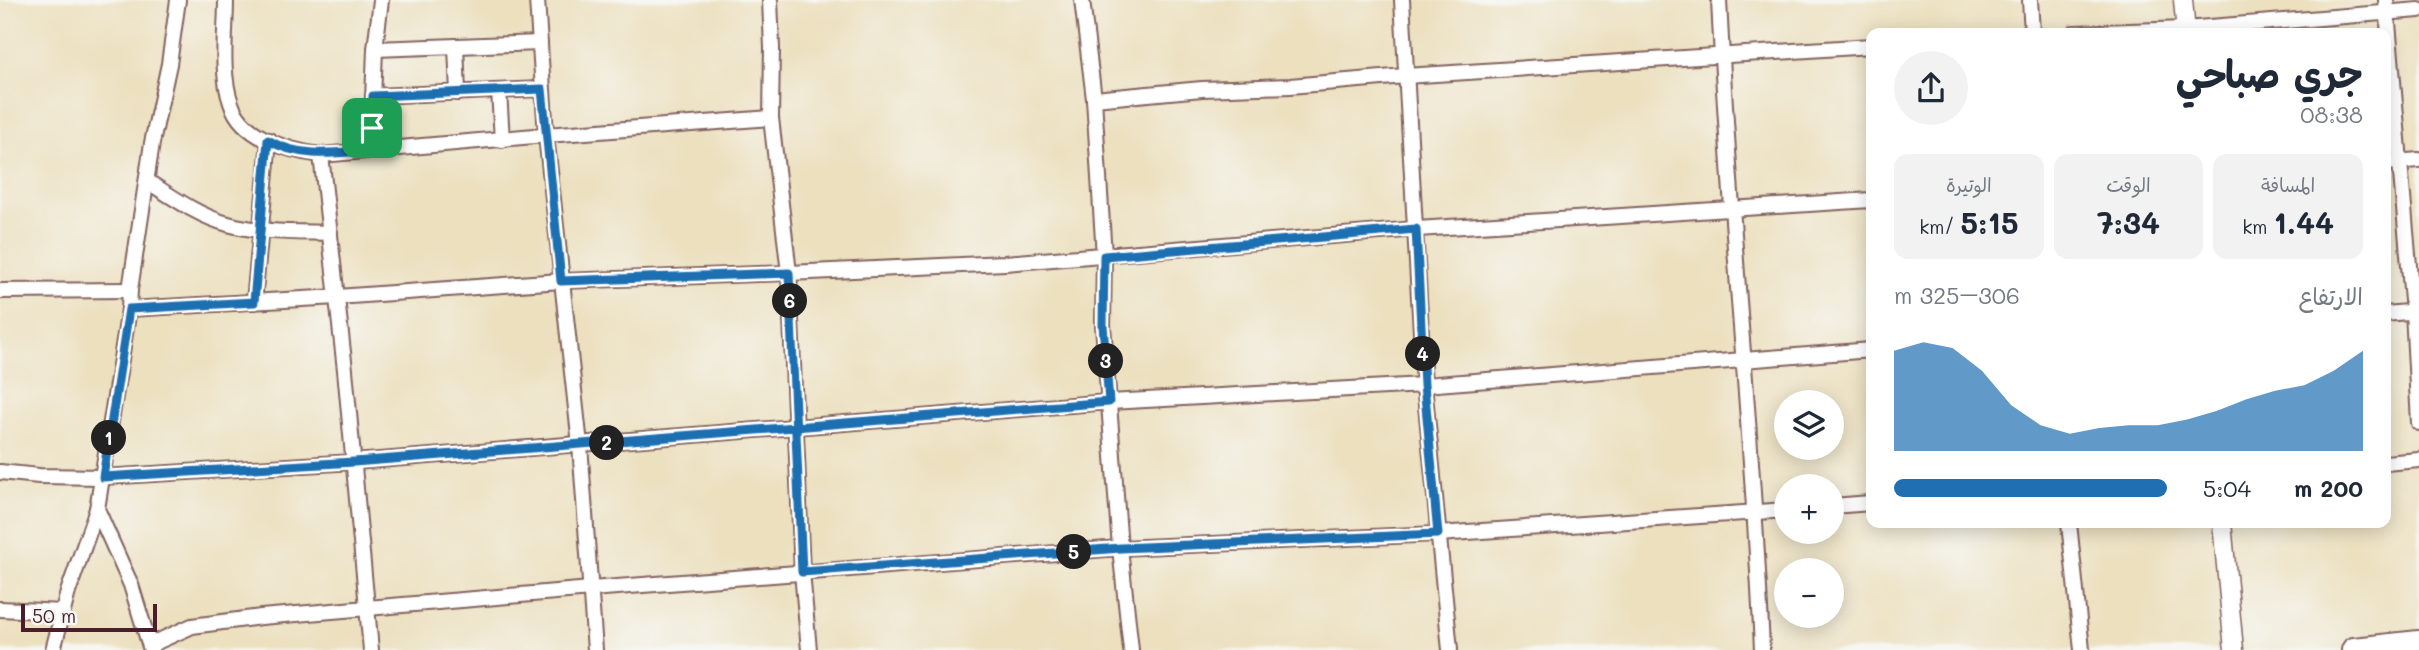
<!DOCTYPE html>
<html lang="ar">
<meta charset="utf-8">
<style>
:root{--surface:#fff;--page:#f2f2f3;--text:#1f2937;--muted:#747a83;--accent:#1f6fb2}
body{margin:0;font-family:Mali,"Playpen Sans Arabic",sans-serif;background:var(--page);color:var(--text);direction:rtl;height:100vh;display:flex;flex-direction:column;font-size:26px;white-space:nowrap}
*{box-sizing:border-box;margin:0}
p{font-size:23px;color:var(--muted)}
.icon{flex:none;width:38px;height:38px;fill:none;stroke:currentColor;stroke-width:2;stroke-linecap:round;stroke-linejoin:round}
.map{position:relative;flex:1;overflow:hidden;direction:ltr}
.side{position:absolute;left:1866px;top:28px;width:525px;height:500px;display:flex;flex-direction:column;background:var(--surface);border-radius:14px;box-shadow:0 4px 18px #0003;direction:rtl}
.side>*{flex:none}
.fabs{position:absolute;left:1774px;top:390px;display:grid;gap:14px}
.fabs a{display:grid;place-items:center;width:70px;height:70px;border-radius:50%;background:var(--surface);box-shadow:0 4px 18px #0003;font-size:35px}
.scale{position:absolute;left:21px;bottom:18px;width:136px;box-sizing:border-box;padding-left:7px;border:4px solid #4a1f2b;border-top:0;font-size:19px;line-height:24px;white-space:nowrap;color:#4a1f2b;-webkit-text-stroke:5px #f6f6f2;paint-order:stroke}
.pin{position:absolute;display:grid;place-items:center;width:60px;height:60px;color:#fff;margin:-30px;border-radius:14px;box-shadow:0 4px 10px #0006}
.km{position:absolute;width:35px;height:35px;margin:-18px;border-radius:50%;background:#222;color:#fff;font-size:19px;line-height:35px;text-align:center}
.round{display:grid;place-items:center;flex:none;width:74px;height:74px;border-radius:37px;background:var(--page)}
.overview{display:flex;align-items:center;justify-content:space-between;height:119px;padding:0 28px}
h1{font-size:38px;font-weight:700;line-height:52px}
.stats{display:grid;grid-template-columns:repeat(3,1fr);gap:10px;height:119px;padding:7px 28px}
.stats div{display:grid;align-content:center;border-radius:14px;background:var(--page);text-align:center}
.stats b{font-size:30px;font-weight:700}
.stats small{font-size:19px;font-weight:400}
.stats p{font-size:19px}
.chart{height:196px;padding:14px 28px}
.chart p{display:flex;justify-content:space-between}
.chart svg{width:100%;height:126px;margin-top:7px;fill:var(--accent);opacity:.7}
ul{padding:0 28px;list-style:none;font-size:23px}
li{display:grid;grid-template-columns:112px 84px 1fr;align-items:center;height:52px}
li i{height:18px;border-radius:9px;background:var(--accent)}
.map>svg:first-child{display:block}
</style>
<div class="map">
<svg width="2419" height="650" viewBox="0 0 2419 650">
<rect width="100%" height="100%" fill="#f6f6f2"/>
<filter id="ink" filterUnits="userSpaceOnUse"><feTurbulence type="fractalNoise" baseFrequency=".0143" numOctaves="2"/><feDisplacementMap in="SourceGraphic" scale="14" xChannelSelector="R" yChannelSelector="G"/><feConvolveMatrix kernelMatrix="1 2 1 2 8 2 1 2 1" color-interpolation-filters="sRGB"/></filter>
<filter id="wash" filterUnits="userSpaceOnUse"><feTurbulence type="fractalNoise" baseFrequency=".00686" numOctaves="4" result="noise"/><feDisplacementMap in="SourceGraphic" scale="28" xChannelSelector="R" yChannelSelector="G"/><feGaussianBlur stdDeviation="1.57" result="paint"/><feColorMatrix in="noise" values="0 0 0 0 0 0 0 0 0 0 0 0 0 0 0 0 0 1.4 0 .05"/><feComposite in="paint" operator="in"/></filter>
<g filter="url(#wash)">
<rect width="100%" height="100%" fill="#ece0bf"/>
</g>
<g filter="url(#ink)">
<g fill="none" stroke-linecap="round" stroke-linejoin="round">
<defs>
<g id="minor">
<path d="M226,0C226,33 220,72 231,103C242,138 289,151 321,155L546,135L771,118"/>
<polyline points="537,0 546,135 580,445 595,650"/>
<polyline points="770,0 772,48 771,118 789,273 802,572 809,650"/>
<polyline points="1082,0 1094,99 1104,256 1103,325 1120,548 1131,650"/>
<polyline points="1402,0 1424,385 1450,650"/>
<path d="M1719,0C1729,217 1753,433 1762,650"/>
<polyline points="2030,0 2032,33"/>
<polyline points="2386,0 2413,312 2419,423"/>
<polyline points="2074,33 2185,29 2419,10"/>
<polyline points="456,46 458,93"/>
<polyline points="375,49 540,43"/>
<polyline points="499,91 502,140"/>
<polyline points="373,96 542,89"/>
<polyline points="1094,99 1202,89 1290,86 1405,76 1871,46"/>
<polyline points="371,150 375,49 381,0"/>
<polyline points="321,155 345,370 371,650"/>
<polyline points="2385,163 2419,160"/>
<path d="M147,181C172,197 199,216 228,224C260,233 296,232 330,233"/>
<polyline points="0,291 130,290"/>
<polyline points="254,302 269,140"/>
<polyline points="129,309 337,297 561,281 789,273 1005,263 1417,229 1871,200"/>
<polyline points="2385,314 2419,311"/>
<polyline points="2385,463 2419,460"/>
<polyline points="0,472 39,476 103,477 354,462 1109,402 1424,385 1871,350"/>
<polyline points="1832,506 1871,503"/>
<polyline points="97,509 131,585 151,650"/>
<polyline points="2069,523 2082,650"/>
<polyline points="0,609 63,612"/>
<polyline points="150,645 192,626 261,617 591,589 1120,548 1438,534 1787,510"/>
<polyline points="53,650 68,592 97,509 129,309 130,290 152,143 169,64 178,0"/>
</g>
<g id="tertiary">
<polyline points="2183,0 2186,33"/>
<polyline points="2222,523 2234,650"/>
</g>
<polyline id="trunk" points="2354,650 2419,643"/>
</defs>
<!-- minor casing -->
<use href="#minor" stroke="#83635f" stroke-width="18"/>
<!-- tertiary casing -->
<use href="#tertiary" stroke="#83635f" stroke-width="21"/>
<!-- trunk casing -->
<use href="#trunk" stroke="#83635f" stroke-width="28"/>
<!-- minor -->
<use href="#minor" stroke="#fff" stroke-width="14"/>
<!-- tertiary -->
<use href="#tertiary" stroke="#fff" stroke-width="18"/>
<!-- trunk -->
<use href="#trunk" stroke="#fff" stroke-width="24"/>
</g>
</g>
<g fill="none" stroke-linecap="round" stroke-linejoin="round" filter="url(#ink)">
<defs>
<path id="route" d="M372,128L370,150C336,153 300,159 268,140L254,302L129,309L103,477L354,462L1109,402L1103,325L1104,256L1416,229L1424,385L1438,534L1121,548L802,572L789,273L561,281L542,89L373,96L372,128"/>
</defs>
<!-- route casing -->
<use href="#route" stroke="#fff" stroke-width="14"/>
<!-- route -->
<use href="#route" stroke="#1f6fb2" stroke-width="9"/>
</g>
</svg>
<div class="fabs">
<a><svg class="icon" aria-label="layers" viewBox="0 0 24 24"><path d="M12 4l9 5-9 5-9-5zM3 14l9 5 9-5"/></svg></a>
<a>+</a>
<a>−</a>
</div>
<div class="scale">50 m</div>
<div class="pin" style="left:372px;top:128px;background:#1e9e55"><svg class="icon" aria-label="arrive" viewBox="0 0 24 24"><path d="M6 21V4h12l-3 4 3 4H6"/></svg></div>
<b class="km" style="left:109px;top:438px">1</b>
<b class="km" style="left:607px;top:443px">2</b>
<b class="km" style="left:1106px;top:361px">3</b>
<b class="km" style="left:1423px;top:354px">4</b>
<b class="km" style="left:1074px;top:552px">5</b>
<b class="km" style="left:790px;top:301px">6</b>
<section class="side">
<div class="overview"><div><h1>جري صباحي</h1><p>08:38</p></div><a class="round"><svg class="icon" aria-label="share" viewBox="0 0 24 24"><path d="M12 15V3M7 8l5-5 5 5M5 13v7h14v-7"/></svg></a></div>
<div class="stats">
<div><p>المسافة</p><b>1.44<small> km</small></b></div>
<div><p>الوقت</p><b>7:34</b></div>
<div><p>الوتيرة</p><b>5:15<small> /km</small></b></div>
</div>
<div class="chart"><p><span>الارتفاع</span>306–325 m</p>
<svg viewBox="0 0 160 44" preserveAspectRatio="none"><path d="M0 44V9L10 6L20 8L30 16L40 28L50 35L60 38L70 36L80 35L90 35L100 33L110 30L120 26L130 23L140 21L150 16L160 9V44z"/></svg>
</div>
<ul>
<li><b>200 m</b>5:04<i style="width:100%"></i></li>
</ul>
</section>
</div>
